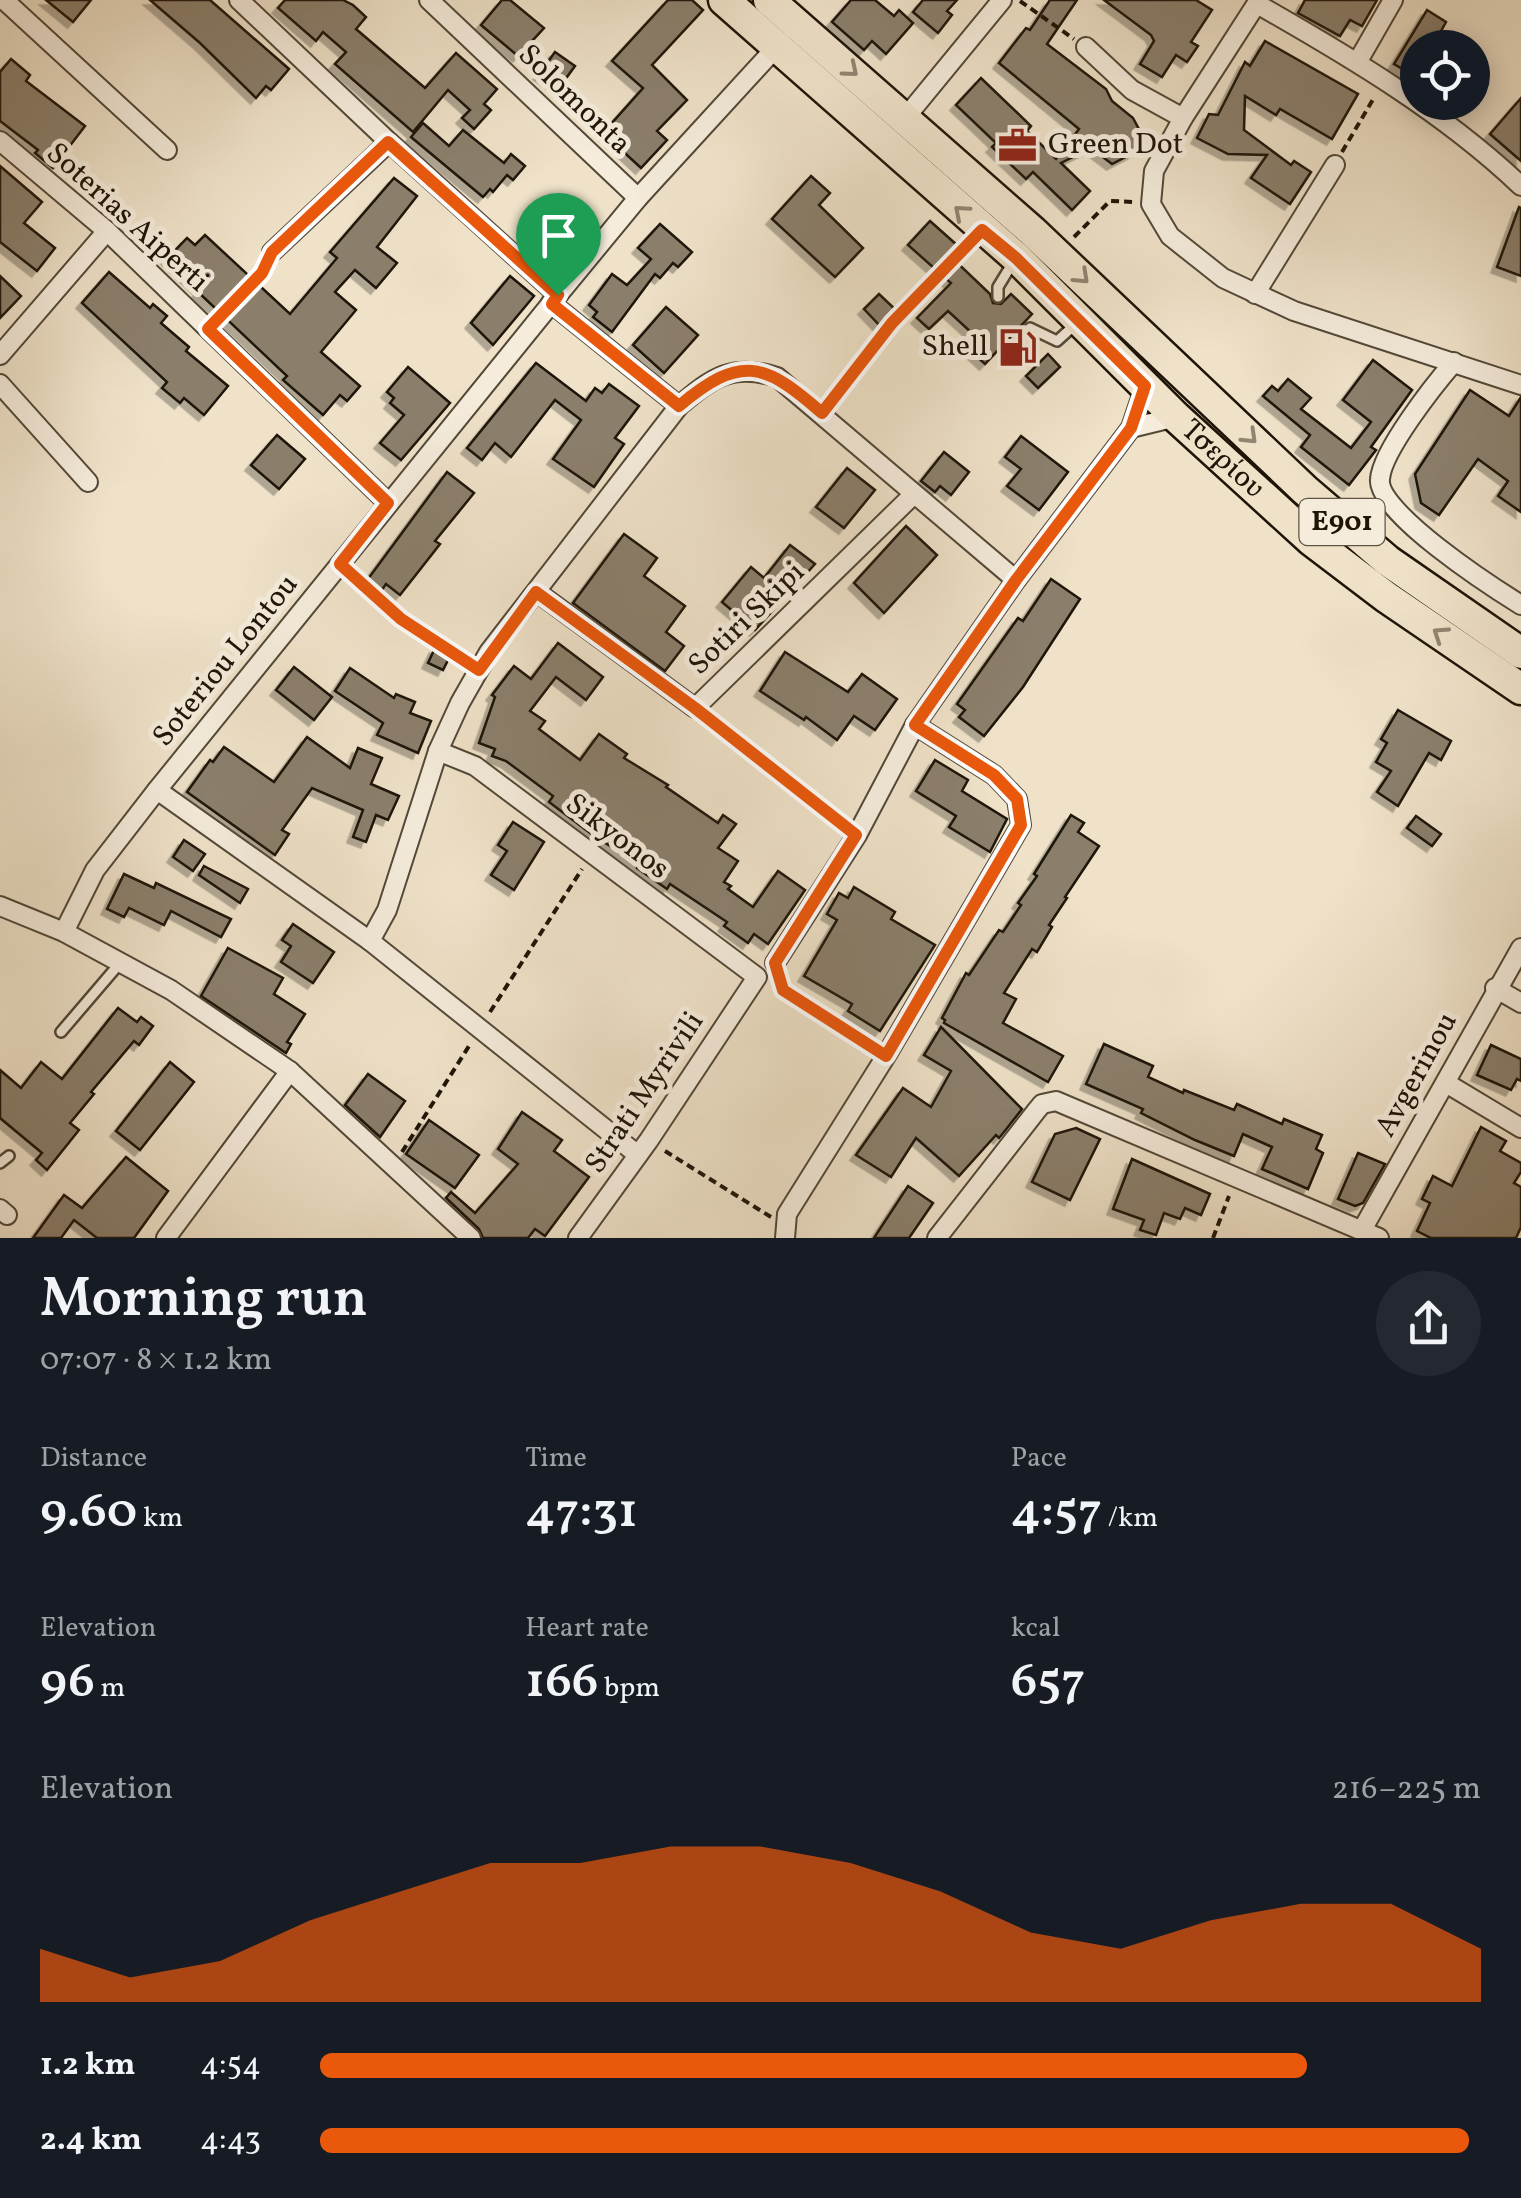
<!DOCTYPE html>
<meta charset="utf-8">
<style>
:root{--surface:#171b24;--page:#242831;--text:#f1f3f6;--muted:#9ea1a6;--accent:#ea580c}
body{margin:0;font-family:Vollkorn,serif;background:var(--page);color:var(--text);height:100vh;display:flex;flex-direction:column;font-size:38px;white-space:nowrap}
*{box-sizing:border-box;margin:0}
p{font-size:32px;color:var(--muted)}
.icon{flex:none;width:55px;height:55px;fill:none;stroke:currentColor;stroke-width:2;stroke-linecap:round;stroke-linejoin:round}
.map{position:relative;height:1238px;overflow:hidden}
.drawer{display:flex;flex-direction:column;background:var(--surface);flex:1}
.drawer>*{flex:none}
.tools{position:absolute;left:1400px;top:30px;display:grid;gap:20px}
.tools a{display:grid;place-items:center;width:90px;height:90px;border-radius:50%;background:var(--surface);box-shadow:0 5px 25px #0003;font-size:50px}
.pin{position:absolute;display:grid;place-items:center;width:85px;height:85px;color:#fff;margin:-102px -42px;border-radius:50% 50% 50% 0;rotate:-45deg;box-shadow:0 0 10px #0007}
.pin .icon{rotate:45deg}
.round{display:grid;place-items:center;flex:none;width:105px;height:105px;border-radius:52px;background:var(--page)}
.headline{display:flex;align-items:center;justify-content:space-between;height:170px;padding:0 40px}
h1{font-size:55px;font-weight:600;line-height:75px}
.figures{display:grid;grid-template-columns:repeat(3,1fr);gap:15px;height:170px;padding:10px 40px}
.figures div{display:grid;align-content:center}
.figures b{font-size:50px;font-weight:600}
.figures small{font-size:28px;font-weight:400}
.figures p{font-size:28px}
.chart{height:280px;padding:20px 40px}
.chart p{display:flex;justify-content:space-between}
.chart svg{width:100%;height:180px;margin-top:10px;fill:var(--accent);opacity:.7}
ul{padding:0 40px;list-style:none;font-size:32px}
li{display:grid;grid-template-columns:160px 120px 1fr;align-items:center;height:75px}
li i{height:25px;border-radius:12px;background:var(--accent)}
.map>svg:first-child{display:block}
</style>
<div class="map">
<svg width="1521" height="1238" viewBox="0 0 1521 1238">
<defs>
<filter id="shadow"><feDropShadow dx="-5.5" dy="5.5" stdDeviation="0" flood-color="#0004"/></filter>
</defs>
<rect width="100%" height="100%" fill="#efe2c9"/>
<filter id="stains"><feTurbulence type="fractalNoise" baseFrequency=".002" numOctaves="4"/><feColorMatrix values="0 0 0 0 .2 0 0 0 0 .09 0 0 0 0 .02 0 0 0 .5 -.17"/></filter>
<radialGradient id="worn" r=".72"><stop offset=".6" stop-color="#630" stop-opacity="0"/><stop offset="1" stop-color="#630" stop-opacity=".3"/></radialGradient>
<!-- building -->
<g fill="#8b7f6c" stroke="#1e1407" stroke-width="2.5" filter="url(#shadow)">
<polygon points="46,0 91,0 73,22"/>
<polygon points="150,0 210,0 289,69 271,90 266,86 256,98 200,43"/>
<polygon points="285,0 343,0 353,5 366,17 356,29 425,88 456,53 497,89 484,104 491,110 474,129 462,118 470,110 448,90 413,132 335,64 346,52 323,32 316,41 278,8"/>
<polygon points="502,0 510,0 544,28 518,56 481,25"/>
<polygon points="668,0 692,0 703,10 652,65 687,100 657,131 667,140 641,168 603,133 643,88 612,61"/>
<polygon points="851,0 875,0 894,16 899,10 913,23 886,54 872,41 864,50 832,22"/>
<polygon points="923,0 957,0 947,11 952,15 938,33 913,12"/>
<polygon points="1050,0 1077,0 1047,44 1106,89 1112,101 1133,118 1141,133 1133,153 1112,164 1091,148 1061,163 1090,191 1072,210 1033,172 1026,179 992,147 996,143 956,105 981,78 1031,126 1027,131 1056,159 1079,129 999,63 1026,28 1030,30"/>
<polygon points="1104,0 1196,0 1212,10 1191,42 1198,46 1187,62 1176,55 1162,77 1140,64 1154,41 1151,35"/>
<polygon points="1305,0 1377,0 1362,26 1350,20 1340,36 1298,13"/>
<polygon points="1427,10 1446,22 1440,33 1464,48 1418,48 1418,78 1394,64"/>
<polygon points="1265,41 1358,94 1332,139 1280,109 1276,115 1245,96 1244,130 1291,165 1294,161 1311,172 1290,204 1251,178 1267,155 1228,154 1197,138 1209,114 1218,115 1245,62 1250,66"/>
<polygon points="555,52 575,66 559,88 539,74"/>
<polygon points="11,59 30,75 26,81 85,126 53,168 35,153 38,150 0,121 0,72"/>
<polygon points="1521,98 1521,161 1490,134"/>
<polygon points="423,123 449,146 463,130 504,163 511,154 525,166 513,180 507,175 493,192 490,189 483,197 411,137"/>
<polygon points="0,166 42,202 24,223 55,248 37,271 0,242"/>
<polygon points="811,176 830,193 819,205 863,248 835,277 772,219"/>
<polygon points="394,178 417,196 377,247 397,263 376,288 355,270 335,292 356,310 321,352 360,386 347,401 340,395 323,415 283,380 287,376 198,292 200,290 167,259 187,238 195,245 205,235 290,314 337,258 330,252"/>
<polygon points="1519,207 1521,208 1521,276 1497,267"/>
<polygon points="930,221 958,246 950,256 990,294 993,303 1001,304 1011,294 1032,314 985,364 963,344 973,334 948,311 929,329 917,318 951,283 908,245"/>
<polygon points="660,224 692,252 678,267 673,263 660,278 655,274 612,332 593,317 597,312 589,305 612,274 627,285 651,259 638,248"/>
<polygon points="109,272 150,308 153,304 167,316 161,323 189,347 186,351 228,386 204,415 184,398 180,403 162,388 167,382 82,303"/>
<polygon points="0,276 21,296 0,318"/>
<polygon points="510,276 534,296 493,345 471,323"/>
<polygon points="879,294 899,313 883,329 864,309"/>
<polygon points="666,307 698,335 664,373 633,345"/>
<polygon points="1048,354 1060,367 1038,388 1026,376"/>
<polygon points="1373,360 1412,390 1371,447 1376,450 1349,485 1301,447 1310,435 1263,396 1272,386 1278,391 1288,379 1311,398 1301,409 1351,448 1371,422 1343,400"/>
<polygon points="536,363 586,401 595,388 602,393 609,384 639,406 615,438 624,444 594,487 553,459 581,420 555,400 511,457 495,443 482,460 467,448"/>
<polygon points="408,367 450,403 401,460 380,443 404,415 390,403 394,398 387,392"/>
<polygon points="1470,390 1509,416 1521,397 1521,512 1498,496 1508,481 1478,459 1439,515 1421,503 1415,474"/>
<polygon points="277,435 305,459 279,489 251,465"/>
<polygon points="1021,436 1068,472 1039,510 1007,486 1021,469 1005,457"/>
<polygon points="944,452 969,472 951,495 940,486 935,492 921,481"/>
<polygon points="847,468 875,490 844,528 816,507"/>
<polygon points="447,472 474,493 435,541 440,544 400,595 386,584 379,594 365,583"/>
<polygon points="906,526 937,555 884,613 854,583"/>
<polygon points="624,534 657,558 644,576 685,606 666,632 684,646 665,671 573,603"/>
<polygon points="790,545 815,564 755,630 722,602 751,567 764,578"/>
<polygon points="1051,579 1080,599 1023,687 984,736 959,717 965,710 957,704 1018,618 1023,621"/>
<polygon points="558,643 603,677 586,700 556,677 530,711 545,721 539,729 580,760 599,734 627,754 624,758 668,785 666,787 718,823 723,815 736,824 718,848 738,861 724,882 731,886 728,889 753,907 778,871 805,890 768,944 754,934 748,943 724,926 727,922 670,884 667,889 637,868 639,864 594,836 549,802 553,796 506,761 492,756 495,749 479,743 495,697 492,695 514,666 531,679"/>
<polygon points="435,648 450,656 443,670 428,663"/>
<polygon points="785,652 848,692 862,674 897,699 875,730 854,716 837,740 806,717 804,720 760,691"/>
<polygon points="294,667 332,697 314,720 276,690"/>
<polygon points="350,668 394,698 396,694 415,702 410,713 431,721 418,753 377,735 383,723 335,691"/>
<polygon points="1398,710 1451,741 1441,760 1429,753 1398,806 1377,792 1391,771 1376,762 1387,743 1381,739"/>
<polygon points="307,737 350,768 358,748 382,758 371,784 399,796 388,820 376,815 366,842 353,837 363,810 312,788 282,830 289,834 275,855 187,792 210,760 213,762 224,747 274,782"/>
<polygon points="935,760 968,780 962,791 1007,819 990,852 949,827 956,816 916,791"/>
<polygon points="1071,815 1084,823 1078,832 1099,846 1065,897 1067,898 1049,925 1052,927 1037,952 1032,949 1004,993 1016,999 1003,1023 1063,1056 1048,1082 944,1023 945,1020 942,1018 966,973 969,975 999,930 1003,932 1021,905 1018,903 1037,876 1034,874"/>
<polygon points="1416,816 1441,834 1432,846 1407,828"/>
<polygon points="513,822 544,842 514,890 491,875 507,851 498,845"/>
<polygon points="184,840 205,854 193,871 173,857"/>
<polygon points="204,866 248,889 240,903 199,875"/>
<polygon points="124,874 154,888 156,883 231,919 221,937 171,911 164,925 129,908 124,917 107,909"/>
<polygon points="854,887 895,912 891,919 935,945 880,1031 848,1011 852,1004 804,976 837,920 827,914 839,893 848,898"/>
<polygon points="293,924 334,952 313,983 281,962 291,946 282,940"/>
<polygon points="228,948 283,978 274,994 305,1014 287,1042 291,1044 286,1053 201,996"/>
<polygon points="118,1008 137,1022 141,1017 153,1026 139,1045 134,1041 91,1092 94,1094 70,1123 79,1130 47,1170 36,1160 42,1153 0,1118 0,1070 21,1088 41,1062 62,1079"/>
<polygon points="941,1027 1022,1109 1004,1132 999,1138 996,1135 959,1176 916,1138 891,1177 856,1155 903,1088 931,1107 951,1071 924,1055"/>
<polygon points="1104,1044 1153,1066 1148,1077 1183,1093 1184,1090 1234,1110 1237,1104 1282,1124 1284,1119 1322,1135 1316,1149 1323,1153 1308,1189 1262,1169 1272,1147 1243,1134 1234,1156 1195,1140 1141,1113 1143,1109 1086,1084"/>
<polygon points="1491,1045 1521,1059 1521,1081 1517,1079 1511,1090 1477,1075"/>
<polygon points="170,1062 194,1082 140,1150 116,1131"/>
<polygon points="368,1074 405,1101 380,1137 345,1105"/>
<polygon points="522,1112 562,1140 554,1151 589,1177 545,1236 535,1229 528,1238 483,1238 479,1229 446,1198 451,1192 475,1213 518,1164 498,1149"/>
<polygon points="429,1120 479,1155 455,1188 406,1154"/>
<polygon points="1481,1127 1506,1141 1500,1151 1521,1163 1521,1172 1514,1183 1521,1187 1521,1227 1516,1238 1431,1238 1417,1231 1430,1203 1422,1199 1433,1176 1452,1186"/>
<polygon points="1076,1128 1100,1139 1070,1200 1032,1182 1055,1134"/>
<polygon points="1358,1153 1385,1164 1363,1203 1355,1206 1338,1199"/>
<polygon points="126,1157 168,1191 134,1238 97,1238 74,1220 61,1238 33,1238 64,1195 82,1208"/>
<polygon points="1132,1159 1210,1194 1201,1215 1185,1208 1180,1219 1164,1213 1156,1235 1140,1230 1144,1220 1113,1209"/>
<polygon points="908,1186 933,1203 909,1238 874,1238"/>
</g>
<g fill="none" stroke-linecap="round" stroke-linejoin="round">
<defs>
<g id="service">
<polyline points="998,297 998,287 1012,264"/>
<polyline points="1030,328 1057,341 1077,323"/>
<polyline points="775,963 783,990 886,1056"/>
<polyline points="61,1032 120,963"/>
<polyline points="0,1163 9,1156"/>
</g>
<g id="minor">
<polyline points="4,0 167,150"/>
<polyline points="239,0 389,142 558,295"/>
<polyline points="429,0 638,198"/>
<polyline points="1259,0 1183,118 1154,171 1151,204 1170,236 1223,278 1294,311 1521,385"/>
<path d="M1257,4C1350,57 1443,112 1521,186"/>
<polyline points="1086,47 1132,90 1183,118"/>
<polyline points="1358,61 1393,0"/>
<polyline points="901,123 1002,0"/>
<polyline points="0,141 107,231 388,503"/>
<polyline points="272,252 389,142"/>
<polyline points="1255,294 1335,165"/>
<polyline points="551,303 679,406"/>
<polyline points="0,355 107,231"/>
<path d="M1454,362C1434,385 1382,451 1380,479C1376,512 1492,587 1521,605"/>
<polyline points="0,384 88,482"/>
<polyline points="1131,428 1176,417"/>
<polyline points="537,592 695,708 913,495"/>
<polyline points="438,751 475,766 757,977 649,1140 578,1238"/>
<polyline points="157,790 370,941 638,1155"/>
<polyline points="0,906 64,932 171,990 290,1071 471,1238"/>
<polyline points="64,932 95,870 157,790 558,295 638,198 781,42"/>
<path d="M370,941L387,910L438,751L460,703L489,652L679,406C713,377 732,363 777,377L1016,580"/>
<polyline points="775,963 857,835 915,725 1016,580 1131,428 1145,386"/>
<polyline points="1495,988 1521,1003"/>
<polyline points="1446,1083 1521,1128"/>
<polyline points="0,1209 7,1215"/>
<polyline points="1362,1230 1521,948"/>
<polyline points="166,1238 290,1071"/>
<polyline points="785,1238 787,1214 886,1056 1021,825 1017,799 994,775 915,725"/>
<polyline points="937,1238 1037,1110 1042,1104 1056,1101 1379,1238"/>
</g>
<g id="primary">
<path id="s1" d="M724,0L1017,258L1176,417L1311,540L1386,597L1521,689"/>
<polyline points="769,0 1032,231 1305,490 1388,561 1521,653"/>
</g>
</defs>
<!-- service casing -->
<use href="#service" stroke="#524838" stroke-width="14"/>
<!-- minor casing -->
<use href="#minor" stroke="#524838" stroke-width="22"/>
<!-- primary casing -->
<use href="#primary" stroke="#1e1407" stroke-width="35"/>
<!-- path -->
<g stroke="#1e1407" stroke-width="4" stroke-dasharray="8 5" stroke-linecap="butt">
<polyline points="1020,1 1074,39"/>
<polyline points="1342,152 1375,96"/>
<polyline points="1074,237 1110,201 1135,202"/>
<polyline points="222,315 265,266"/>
<polyline points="831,401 892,323 966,247"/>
<polyline points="355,577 401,619 462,659"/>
<polyline points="710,720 844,825"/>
<polyline points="490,1012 582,869"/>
<polyline points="665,1151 771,1217"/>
<polyline points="402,1152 469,1046"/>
<polyline points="1213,1238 1229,1196"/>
</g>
<!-- service -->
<use href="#service" stroke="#f5ecdc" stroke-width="9"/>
<!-- minor -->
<use href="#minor" stroke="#f5ecdc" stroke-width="18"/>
<!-- primary -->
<use href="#primary" stroke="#efe2c9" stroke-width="30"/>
</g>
<!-- one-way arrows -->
<defs><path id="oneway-chevron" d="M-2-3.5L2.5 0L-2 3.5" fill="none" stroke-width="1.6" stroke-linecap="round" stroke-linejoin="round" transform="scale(2.5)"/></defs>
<g stroke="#918572">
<use href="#oneway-chevron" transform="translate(851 70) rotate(40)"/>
<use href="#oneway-chevron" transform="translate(961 212) rotate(-139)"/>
<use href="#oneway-chevron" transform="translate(1082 277) rotate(43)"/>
<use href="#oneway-chevron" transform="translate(1250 437) rotate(44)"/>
<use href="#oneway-chevron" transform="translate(1440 634) rotate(-146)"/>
</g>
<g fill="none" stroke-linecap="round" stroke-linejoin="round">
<defs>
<path id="route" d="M388,142L558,295L552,304L679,406C741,354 764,362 822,413L892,323L982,230L1016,258L1145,386L1131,428L1016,580L915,725L994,775L1017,799L1021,825L886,1056L783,990L775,963L856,835L695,708L536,592L479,670L401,619L340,564L388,503L208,329L262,273L272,252Z"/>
</defs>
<!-- route casing -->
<use href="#route" stroke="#fff" stroke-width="20"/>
<!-- route -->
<use href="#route" stroke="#ea580c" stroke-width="12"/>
</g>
<!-- icons -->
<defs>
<symbol id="office-bare" viewBox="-9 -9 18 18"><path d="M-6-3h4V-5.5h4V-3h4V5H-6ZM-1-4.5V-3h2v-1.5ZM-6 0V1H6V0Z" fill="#8f2418" stroke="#f5ecdc" stroke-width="2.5" paint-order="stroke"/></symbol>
<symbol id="fuel-bare" viewBox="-9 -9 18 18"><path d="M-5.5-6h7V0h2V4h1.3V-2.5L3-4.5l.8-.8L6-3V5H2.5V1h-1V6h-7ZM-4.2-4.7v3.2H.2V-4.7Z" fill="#8f2418" stroke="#f5ecdc" stroke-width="2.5" paint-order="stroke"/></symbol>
</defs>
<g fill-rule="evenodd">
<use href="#office-bare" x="990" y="118" width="55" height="55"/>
<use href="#fuel-bare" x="990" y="320" width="55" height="55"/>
</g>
<g text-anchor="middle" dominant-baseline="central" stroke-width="10" stroke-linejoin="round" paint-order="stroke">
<!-- shield labels -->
<rect fill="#f5ecdc" stroke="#5e5547" stroke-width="2.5" x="1299.5" y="499" width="85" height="46" rx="8"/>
<g font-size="28" font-weight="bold" fill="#1e1407">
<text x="1342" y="522">E901</text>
</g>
<!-- street labels -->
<g font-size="30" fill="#1e1407" stroke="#f5ecdc">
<text transform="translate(574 100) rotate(44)">Solomonta</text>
<text transform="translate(127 218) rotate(42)">Soterias Aiperti</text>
<text stroke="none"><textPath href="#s1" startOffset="678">Τσερίου</textPath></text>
<text transform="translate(747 619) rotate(-44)">Sotiri Skipi</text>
<text transform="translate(226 661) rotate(-51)">Soteriou Lontou</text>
<text transform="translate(617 837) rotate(37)">Sikyonos</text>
<text transform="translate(1417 1075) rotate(-61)">Avgerinou</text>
<text transform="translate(645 1093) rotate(-56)">Strati Myrivili</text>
</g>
<!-- poi labels -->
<g font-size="30" fill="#1e1407" stroke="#f5ecdc" text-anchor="start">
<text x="1048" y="145">Green Dot</text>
<text x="988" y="347" text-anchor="end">Shell</text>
</g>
</g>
<rect width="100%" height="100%" filter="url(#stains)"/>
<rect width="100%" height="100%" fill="url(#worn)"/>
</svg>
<div class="tools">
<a><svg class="icon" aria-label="locate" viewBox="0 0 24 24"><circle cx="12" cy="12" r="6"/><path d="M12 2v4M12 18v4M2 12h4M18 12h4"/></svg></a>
</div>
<div class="pin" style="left:558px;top:295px;background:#1e9e55"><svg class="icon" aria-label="arrive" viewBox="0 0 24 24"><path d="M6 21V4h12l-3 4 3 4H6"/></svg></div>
</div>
<section class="drawer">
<div class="headline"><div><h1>Morning run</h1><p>07:07 · 8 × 1.2 km</p></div><a class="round"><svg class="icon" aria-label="share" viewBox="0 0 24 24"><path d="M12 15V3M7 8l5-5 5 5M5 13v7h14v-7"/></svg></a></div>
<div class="figures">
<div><p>Distance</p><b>9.60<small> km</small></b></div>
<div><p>Time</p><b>47:31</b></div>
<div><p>Pace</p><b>4:57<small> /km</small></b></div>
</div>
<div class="figures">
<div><p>Elevation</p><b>96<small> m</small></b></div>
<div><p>Heart rate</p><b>166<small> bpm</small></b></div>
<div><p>kcal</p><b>657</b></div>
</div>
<div class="chart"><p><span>Elevation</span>216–225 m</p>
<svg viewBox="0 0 160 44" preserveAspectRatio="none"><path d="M0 44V31L10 38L20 34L30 24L40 17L50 10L60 10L70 6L80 6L90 10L100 17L110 27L120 31L130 24L140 20L150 20L160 31V44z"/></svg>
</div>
<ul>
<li><b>1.2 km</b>4:54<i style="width:85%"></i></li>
<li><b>2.4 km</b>4:43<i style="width:99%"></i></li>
</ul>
</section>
